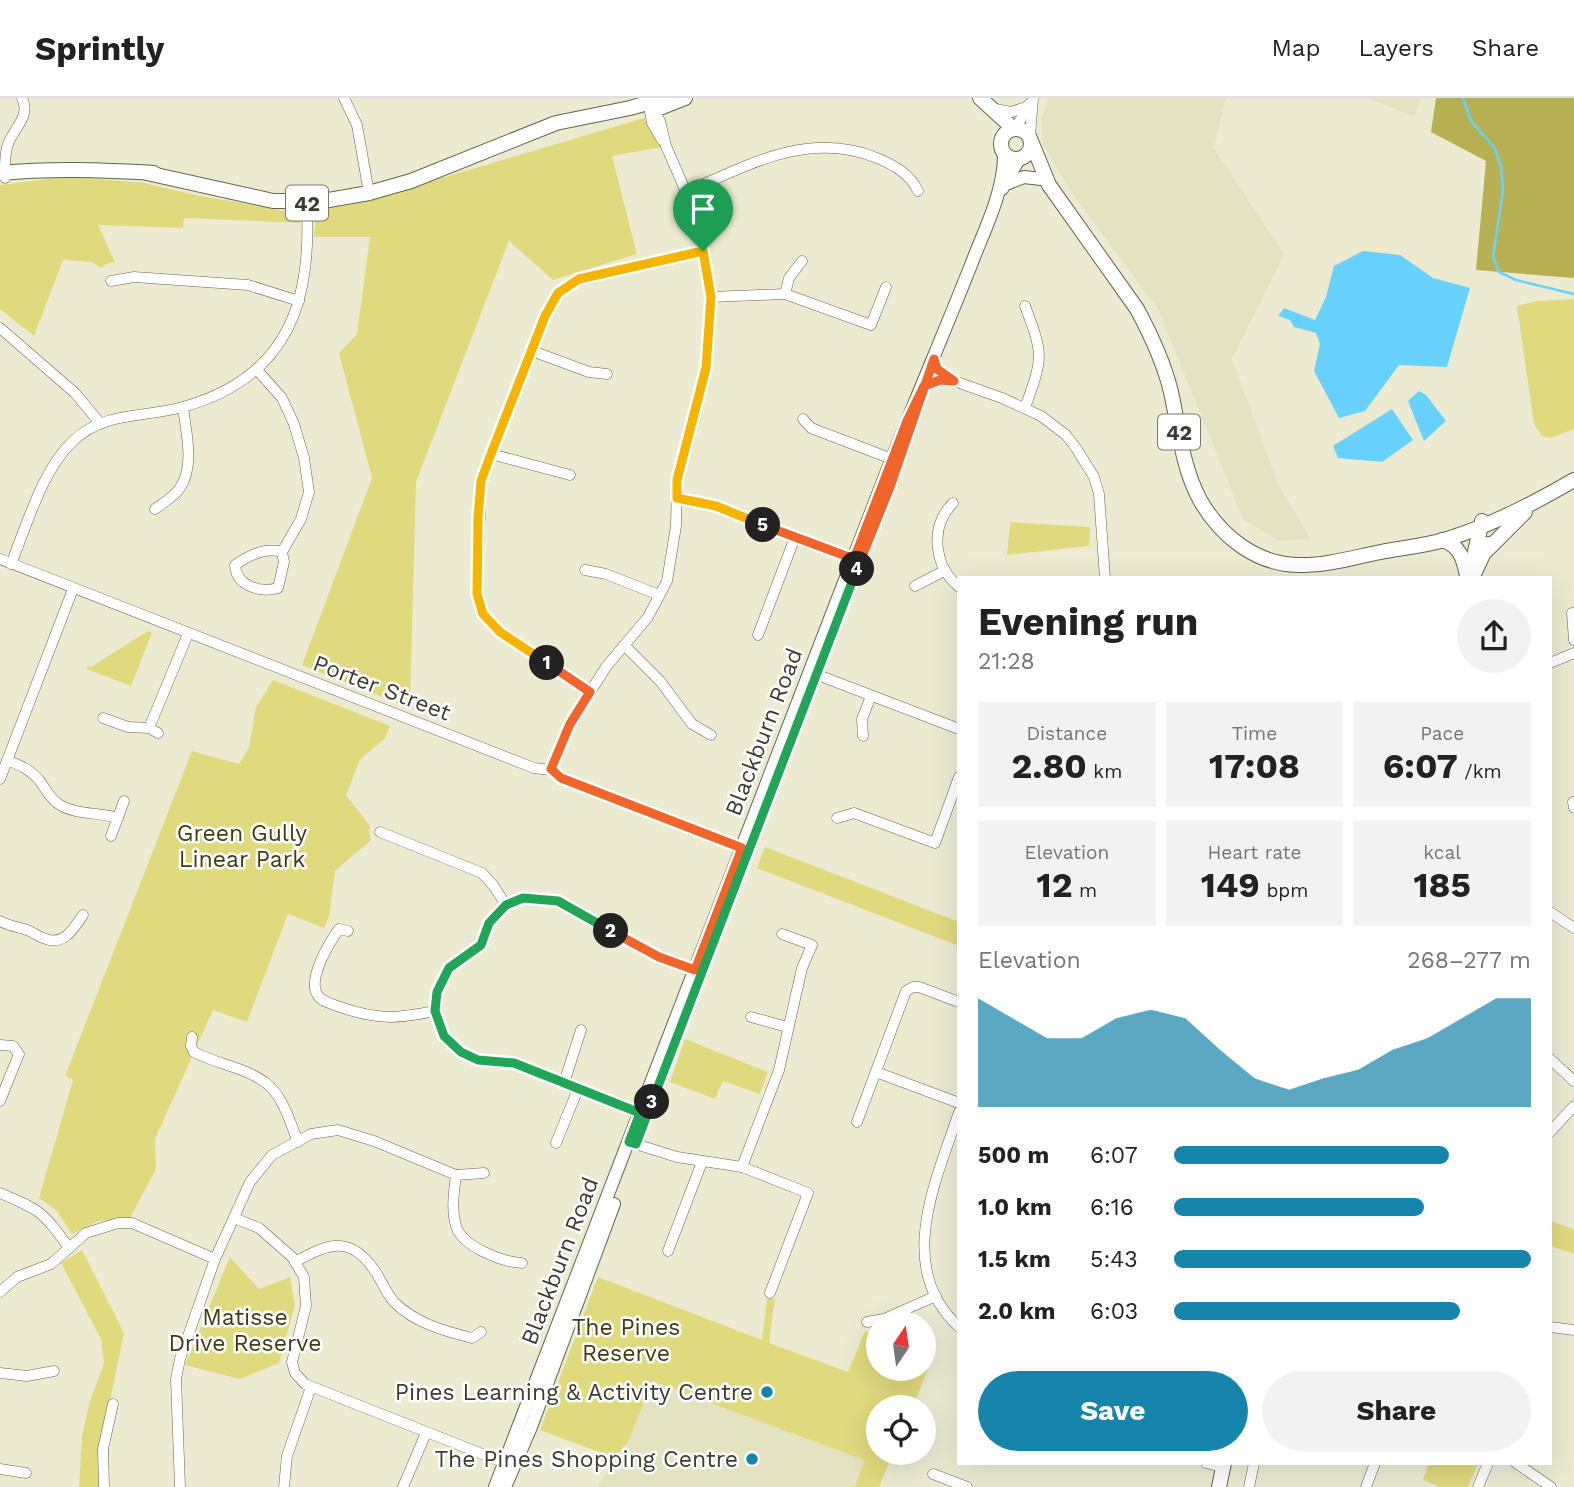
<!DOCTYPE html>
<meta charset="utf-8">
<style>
:root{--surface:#fff;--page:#f2f2f2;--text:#222;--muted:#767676;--line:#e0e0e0;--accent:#1784ab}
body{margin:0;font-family:"Work Sans",sans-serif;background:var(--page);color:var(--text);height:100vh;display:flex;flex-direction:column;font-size:26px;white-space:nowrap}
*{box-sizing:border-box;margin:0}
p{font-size:23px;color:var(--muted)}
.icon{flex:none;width:38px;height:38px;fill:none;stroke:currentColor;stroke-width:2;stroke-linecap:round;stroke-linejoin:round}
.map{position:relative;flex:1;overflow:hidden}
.side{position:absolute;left:957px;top:478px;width:595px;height:889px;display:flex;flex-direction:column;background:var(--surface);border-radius:0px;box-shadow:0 7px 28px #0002}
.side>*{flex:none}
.needle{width:46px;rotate:13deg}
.fabs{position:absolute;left:866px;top:1213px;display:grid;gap:14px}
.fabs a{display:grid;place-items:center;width:70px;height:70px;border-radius:50%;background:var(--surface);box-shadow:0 7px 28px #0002;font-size:35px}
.pin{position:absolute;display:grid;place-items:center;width:60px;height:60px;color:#fff;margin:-72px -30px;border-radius:50% 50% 50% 0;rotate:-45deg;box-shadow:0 0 7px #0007}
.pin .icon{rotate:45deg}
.km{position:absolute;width:35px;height:35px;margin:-18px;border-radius:50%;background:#222;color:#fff;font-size:19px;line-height:35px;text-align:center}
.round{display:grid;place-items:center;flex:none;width:74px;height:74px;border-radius:37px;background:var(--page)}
.summary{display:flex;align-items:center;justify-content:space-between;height:119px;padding:0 21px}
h1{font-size:38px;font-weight:700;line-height:52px}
.metrics{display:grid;grid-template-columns:repeat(3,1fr);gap:10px;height:119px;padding:7px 21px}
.metrics div{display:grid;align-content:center;border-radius:0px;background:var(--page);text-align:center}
.metrics b{font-size:35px;font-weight:700}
.metrics small{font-size:19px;font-weight:400}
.metrics p{font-size:19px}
.chart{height:196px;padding:14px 21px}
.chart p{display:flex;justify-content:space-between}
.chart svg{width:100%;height:126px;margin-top:7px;fill:var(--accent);opacity:.7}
.button{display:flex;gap:14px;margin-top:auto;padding:14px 21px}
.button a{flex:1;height:80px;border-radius:42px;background:var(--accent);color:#fff;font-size:28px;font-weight:700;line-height:80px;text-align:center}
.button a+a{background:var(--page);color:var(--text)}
ul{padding:0 21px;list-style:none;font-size:23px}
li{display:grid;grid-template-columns:112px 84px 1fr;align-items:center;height:52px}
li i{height:18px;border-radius:9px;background:var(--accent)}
header{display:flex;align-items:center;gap:42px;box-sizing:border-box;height:98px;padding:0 35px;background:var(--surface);border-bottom:2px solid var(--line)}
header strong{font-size:33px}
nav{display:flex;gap:38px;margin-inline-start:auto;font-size:24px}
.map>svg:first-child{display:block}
</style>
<header>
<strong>Sprintly</strong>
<nav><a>Map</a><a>Layers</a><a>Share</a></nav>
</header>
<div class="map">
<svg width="1574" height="1389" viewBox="0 0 1574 1389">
<rect width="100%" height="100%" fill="#ecebd2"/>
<!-- built -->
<g fill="#e3e2c1">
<polygon points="1049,0 1226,0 1214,50 1284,156 1232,261 1279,388 1311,441 1279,443 1243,421 1159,213 1070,92 1043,46 1041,21"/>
<polygon points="1368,0 1421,0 1415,19"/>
<polygon points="652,1283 864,1362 855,1389 598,1389 613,1363 629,1342"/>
</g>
<!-- green -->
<g fill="#e0da7f">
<polygon points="644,20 662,49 612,58 637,156 553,182 509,143 416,384 410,610 302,567 372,380 339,255 357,236 370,139 314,139 316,116 324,110 367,102"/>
<polygon points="69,78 144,85 195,97 299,115 300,125 184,120 183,130 98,127 115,164 106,166 101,170 92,164 63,162 34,238 0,211 0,87"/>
<polygon points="1574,201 1574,331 1551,340 1542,338 1534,326 1517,208 1538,203"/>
<polygon points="1010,424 1090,429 1089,448 1007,457"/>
<polygon points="148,533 152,535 131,588 87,571 88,568 91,569"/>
<polygon points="273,582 390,628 385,640 360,662 346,697 370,728 369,735 371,742 335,773 329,819 324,830 288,816 247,924 213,912 155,1041 156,1071 130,1120 99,1123 72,1136 56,1112 39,1100 73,982 65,978 192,653 239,666 249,650 256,609"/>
<polygon points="765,749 959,824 959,848 757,770"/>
<polygon points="685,941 768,974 760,996 723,983 715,1001 670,984"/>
<polygon points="1551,1123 1574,1131 1574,1156 1551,1148"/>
<polygon points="82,1152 124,1235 100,1353 101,1389 79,1389 82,1338 90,1303 104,1265 101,1241 61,1165"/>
<polygon points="230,1159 259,1191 290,1179 295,1207 279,1265 240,1281 185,1267"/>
<polygon points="598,1179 762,1242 767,1201 775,1201 769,1245 848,1274 865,1233 877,1236 874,1241 878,1243 878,1270 924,1270 924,1261 931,1263 913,1309 878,1309 878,1354 893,1355 879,1389 855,1389 864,1362 652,1283 629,1342 615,1360 540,1332"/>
<polygon points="1429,1365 1478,1365 1468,1389 1440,1389 1423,1382"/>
</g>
<!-- forest -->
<polygon fill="#b7b053" points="1436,0 1574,0 1574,180 1476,172 1486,63 1431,34"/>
<!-- water -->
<g fill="#69d1fe">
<polygon points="1363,153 1400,157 1433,180 1470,190 1447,269 1399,267 1365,313 1339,320 1314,273 1320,246 1316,235 1294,229 1290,222 1278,218 1284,210 1315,222 1326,199 1334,168"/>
<polygon points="1419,293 1426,297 1446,323 1424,343 1408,303"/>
<polygon points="1392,311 1413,342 1382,364 1338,360 1333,348"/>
</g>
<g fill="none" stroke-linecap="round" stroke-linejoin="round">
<!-- stream -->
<polyline stroke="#69d1fe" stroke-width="2.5" points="1463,0 1471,23 1494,49 1501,68 1503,92 1493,159 1499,174 1516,182 1574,196"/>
<defs>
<g id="minor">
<polyline points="344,0 357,27 369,95"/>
<polyline points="649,8 652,25 662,42"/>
<polyline points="995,11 1011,14 1026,9"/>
<polyline points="1016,30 1029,6"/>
<polyline points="1030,38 1033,0"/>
<path d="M5,80C5,69 4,58 8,46C14,30 31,18 22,0"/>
<path d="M686,94C748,67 809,32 877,60C894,67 910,76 918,93"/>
<polyline points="111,183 134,179 248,187 299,203"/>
<polyline points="785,196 789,180 802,163"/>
<polyline points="711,199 785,196 871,227 886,189"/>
<path d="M1025,208C1044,258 1043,259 1025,310"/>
<polyline points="0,230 75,295 99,324"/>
<polyline points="532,253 589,274 607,276"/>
<polyline points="934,261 937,271 954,283 1002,300 1041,318 1066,337 1076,350 1094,379 1099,396 1105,480"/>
<path d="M258,273L282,300L294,326L304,360L309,394L301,421L282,454L284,464L278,490C260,495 236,488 235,467C249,457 266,449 282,454"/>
<polyline points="924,288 940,282 953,283"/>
<polyline points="803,321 811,330 892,361"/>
<polyline points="491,356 570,377"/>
<polyline points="677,400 716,408 860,464"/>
<path d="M953,405C929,429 934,468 959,489"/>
<path d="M155,411C163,405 174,399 180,390C195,367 186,335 183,309"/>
<polyline points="0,461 534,670 551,672 561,680 749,753"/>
<path d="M11,466C27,427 42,372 73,343C104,313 145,320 183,309C291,279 314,199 306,97"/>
<polyline points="585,472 606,476 659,497"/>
<polyline points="915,488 944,473"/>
<polyline points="1572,515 1574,542"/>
<polyline points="758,537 795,439"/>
<polyline points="624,547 660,583 692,626 711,637"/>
<polyline points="1550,565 1574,555"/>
<polyline points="810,574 959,631"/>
<polyline points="590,594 500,534 483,516 477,496 481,383 545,218 558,195 579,181 703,153"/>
<polyline points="103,620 128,629 149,630 158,635"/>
<polyline points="149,630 188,536"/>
<polyline points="863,638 862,621 871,598"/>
<path d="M7,662C19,667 30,671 39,682C46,691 50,701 60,707C77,717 99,714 118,720"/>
<polyline points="551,672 570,626 606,569 648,519 667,483 676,428 677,382 706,270 711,199 700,139 686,94 666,48 660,23 651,8"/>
<polyline points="0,681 73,491"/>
<polyline points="1573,704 1574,710"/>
<polyline points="837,720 854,715 935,745 959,679"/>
<polyline points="380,734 482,775 493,787 506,807"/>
<polyline points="111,738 124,703"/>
<polyline points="1550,814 1574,830"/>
<path d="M0,823C9,828 18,829 27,832C33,834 37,838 43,840C63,849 73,832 83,817"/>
<path d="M348,833L339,831C329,845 308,880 317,896C321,904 332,906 340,909C378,922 396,921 435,913"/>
<polyline points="751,919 787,929"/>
<path d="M192,939L191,948L194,954C216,966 245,969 266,985C283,998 290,1024 298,1044"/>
<polyline points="0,947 13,948 19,956 0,1003"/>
<polyline points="1550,961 1574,983"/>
<polyline points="876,974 959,1005"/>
<polyline points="564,985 581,932"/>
<path d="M959,1014C936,1083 894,1170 959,1229"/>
<polyline points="647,1017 514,965 478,962 461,954 444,938 435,913 437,894 449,870 481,847 489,825 506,807 523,800 558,803 645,852 702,875"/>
<polyline points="857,1024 906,893 913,889 919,889 959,904"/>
<polyline points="1550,1034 1574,1008"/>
<polyline points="629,1044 677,1059 742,1069 808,1095 770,1195"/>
<polyline points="556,1045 578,991"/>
<polyline points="742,1069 779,972 802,870 812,847 782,836"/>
<path d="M456,1077C454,1094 451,1111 456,1128C462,1149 503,1164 522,1165"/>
<path d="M0,1095C41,1112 43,1114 69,1150"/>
<polyline points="234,1120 259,1130 292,1159 304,1179 306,1208 292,1264 295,1275 305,1286 505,1365"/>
<polyline points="668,1153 702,1064"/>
<path d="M295,1164C331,1144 352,1137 377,1176C382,1185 387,1196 394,1204C415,1225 444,1233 472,1240L481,1234"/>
<polyline points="0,1194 17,1179 51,1166 86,1135 118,1125 132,1125 215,1161"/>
<polyline points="867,1224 884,1221 936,1198"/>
<polyline points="1550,1229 1574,1232"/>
<polyline points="0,1275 27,1278 54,1273"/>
<polyline points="1206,1365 1223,1369"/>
<polyline points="1516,1365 1551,1389"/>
<polyline points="0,1371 26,1375"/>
<polyline points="933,1376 967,1389"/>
<polyline points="104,1389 103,1351 113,1306"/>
<polyline points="180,1389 176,1281 180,1261 215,1161 250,1084 272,1057 311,1036 338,1032 374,1043 456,1077 484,1075"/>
<polyline points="284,1389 287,1358 311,1289"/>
<polyline points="403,1389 426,1335"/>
<polyline points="1249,1389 1254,1365"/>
<polyline points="1366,1389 1375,1365"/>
<polyline points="1478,1389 1488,1365"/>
</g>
<g id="secondary">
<polyline points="1006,86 1024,79 1041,81"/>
<polyline points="1002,91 1019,61"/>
<path d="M495,1389L882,386C911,312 942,240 971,167C984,132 1005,93 1004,54"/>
<polyline points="505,1389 531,1329 614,1106"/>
</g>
<g id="primary">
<polyline points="980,0 1014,31"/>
<polyline points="657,11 685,0"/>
<circle cx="1016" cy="46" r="15"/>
<path d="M1031,43L1049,87L1137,211C1151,237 1164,265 1171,294C1179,330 1182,369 1200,402C1221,439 1258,468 1302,467C1329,467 1355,459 1381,454C1402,450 1423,448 1444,442C1490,428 1533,406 1574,382"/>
<path d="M0,75C52,70 102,72 154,75"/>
<polyline points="147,75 273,103 323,103 369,95 411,83 556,25 630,10 665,0"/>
<path d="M1442,442C1460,447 1464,462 1467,478"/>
<polyline points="1486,453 1525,414"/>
<polyline points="1471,471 1482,423"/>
<polyline points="1472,480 1488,446"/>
<polyline points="1219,1389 1224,1365"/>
</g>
</defs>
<!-- minor casing -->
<use href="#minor" stroke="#65644e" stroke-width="11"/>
<!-- secondary casing -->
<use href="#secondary" stroke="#65644e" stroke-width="14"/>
<!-- primary casing -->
<use href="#primary" stroke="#65644e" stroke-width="16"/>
<!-- minor -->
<use href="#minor" stroke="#fff" stroke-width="10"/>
<!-- secondary -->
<use href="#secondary" stroke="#fff" stroke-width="12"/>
<!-- primary -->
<use href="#primary" stroke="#fff" stroke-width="14"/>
</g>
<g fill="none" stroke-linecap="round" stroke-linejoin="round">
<defs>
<polyline id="split-1" points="547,565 500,534 483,516 477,496 478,420 481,383 491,356 545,218 558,195 579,181 703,153"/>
<polyline id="split-2" points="547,565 590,594 570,626 551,671 561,680 742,750 695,872 659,859 611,833"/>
<polyline id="split-3" points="611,833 558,803 523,800 506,807 489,825 481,847 449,870 437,894 435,913 444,938 461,954 478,962 514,965 640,1015 629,1044 636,1046 652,1004"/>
<polyline id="split-4" points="652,1004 857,471"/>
<polyline id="split-5" points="763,427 854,461 907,323 924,288 940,282 954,283 937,271 934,261 890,389 857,471"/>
<polyline id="split-6" points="703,153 711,199 706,270 677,382 677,400 716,408 763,427"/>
</defs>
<!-- split-1 casing -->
<use href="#split-1" stroke="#fff" stroke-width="14"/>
<!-- split-2 casing -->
<use href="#split-2" stroke="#fff" stroke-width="14"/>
<!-- split-3 casing -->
<use href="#split-3" stroke="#fff" stroke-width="14"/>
<!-- split-4 casing -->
<use href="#split-4" stroke="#fff" stroke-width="14"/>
<!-- split-5 casing -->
<use href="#split-5" stroke="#fff" stroke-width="14"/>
<!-- split-6 casing -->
<use href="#split-6" stroke="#fff" stroke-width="14"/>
<!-- split-1 -->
<use href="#split-1" stroke="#f5b400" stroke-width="9"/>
<!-- split-2 -->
<use href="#split-2" stroke="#f0652b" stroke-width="9"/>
<!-- split-3 -->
<use href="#split-3" stroke="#22a559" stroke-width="9"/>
<!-- split-4 -->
<use href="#split-4" stroke="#22a559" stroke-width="9"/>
<!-- split-5 -->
<use href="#split-5" stroke="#f0652b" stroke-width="9"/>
<!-- split-6 -->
<use href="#split-6" stroke="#f5b400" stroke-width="9"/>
</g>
<!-- markers -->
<g fill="#1784ab" stroke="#fff" stroke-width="2.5">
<circle cx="767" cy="1294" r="7"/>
<circle cx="752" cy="1361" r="7"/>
</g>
<g text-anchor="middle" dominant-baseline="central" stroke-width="5" stroke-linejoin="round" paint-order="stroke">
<!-- shield labels -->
<g fill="#fff" stroke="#777670" stroke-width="2">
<rect x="286" y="87.5" width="42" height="35" rx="5"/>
<rect x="1158" y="316.5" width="42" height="35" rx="5"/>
</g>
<g font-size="21" font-weight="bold" fill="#3d3c32">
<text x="307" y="105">42</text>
<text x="1179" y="334">42</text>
</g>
<!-- street labels -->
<g font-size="23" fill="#3d3c32" stroke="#fff">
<text transform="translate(382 590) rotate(21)">Porter Street</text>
<text transform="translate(764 634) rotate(-69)">Blackburn Road</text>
<text transform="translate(560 1163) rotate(-69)">Blackburn Road</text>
</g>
<!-- park labels -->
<g font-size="23" fill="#3f3c15" stroke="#fff">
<text x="242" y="735">Green Gully<tspan x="242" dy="26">Linear Park</tspan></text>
<text x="245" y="1219">Matisse<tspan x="245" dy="26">Drive Reserve</tspan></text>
<text x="626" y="1229">The Pines<tspan x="626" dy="26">Reserve</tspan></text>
</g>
<!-- poi labels -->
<g font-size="23" fill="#3d3c32" stroke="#fff" text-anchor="end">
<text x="753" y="1294">Pines Learning &amp; Activity Centre</text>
<text x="738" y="1361">The Pines Shopping Centre</text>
</g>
</g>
</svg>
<div class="fabs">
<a><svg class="needle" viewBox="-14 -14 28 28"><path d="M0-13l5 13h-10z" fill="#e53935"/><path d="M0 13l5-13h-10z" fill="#767676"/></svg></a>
<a><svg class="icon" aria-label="locate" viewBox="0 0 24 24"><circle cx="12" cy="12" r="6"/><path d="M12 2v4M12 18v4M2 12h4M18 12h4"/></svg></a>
</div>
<div class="pin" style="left:703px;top:153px;background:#1e9e55"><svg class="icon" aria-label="arrive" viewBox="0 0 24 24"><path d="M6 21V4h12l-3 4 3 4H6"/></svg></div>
<b class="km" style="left:547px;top:565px">1</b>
<b class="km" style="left:611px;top:833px">2</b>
<b class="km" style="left:652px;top:1004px">3</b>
<b class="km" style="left:857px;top:471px">4</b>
<b class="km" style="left:763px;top:427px">5</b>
<section class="side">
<div class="summary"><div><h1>Evening run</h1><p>21:28</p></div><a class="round"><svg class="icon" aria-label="share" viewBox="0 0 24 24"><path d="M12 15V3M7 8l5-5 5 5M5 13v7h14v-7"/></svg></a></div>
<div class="metrics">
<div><p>Distance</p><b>2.80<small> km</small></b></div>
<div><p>Time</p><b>17:08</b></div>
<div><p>Pace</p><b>6:07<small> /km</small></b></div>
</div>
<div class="metrics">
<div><p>Elevation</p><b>12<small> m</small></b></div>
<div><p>Heart rate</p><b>149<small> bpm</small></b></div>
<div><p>kcal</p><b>185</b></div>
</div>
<div class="chart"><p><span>Elevation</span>268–277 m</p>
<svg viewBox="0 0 160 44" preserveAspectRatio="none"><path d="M0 44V6L10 13L20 20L30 20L40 13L50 10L60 13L70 24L80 34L90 38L100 34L110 31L120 24L130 20L140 13L150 6L160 6V44z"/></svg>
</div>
<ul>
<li><b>500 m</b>6:07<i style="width:77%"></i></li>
<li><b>1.0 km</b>6:16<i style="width:70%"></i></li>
<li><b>1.5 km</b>5:43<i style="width:100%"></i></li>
<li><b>2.0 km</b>6:03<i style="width:80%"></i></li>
</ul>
<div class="button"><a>Save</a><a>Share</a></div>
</section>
</div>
